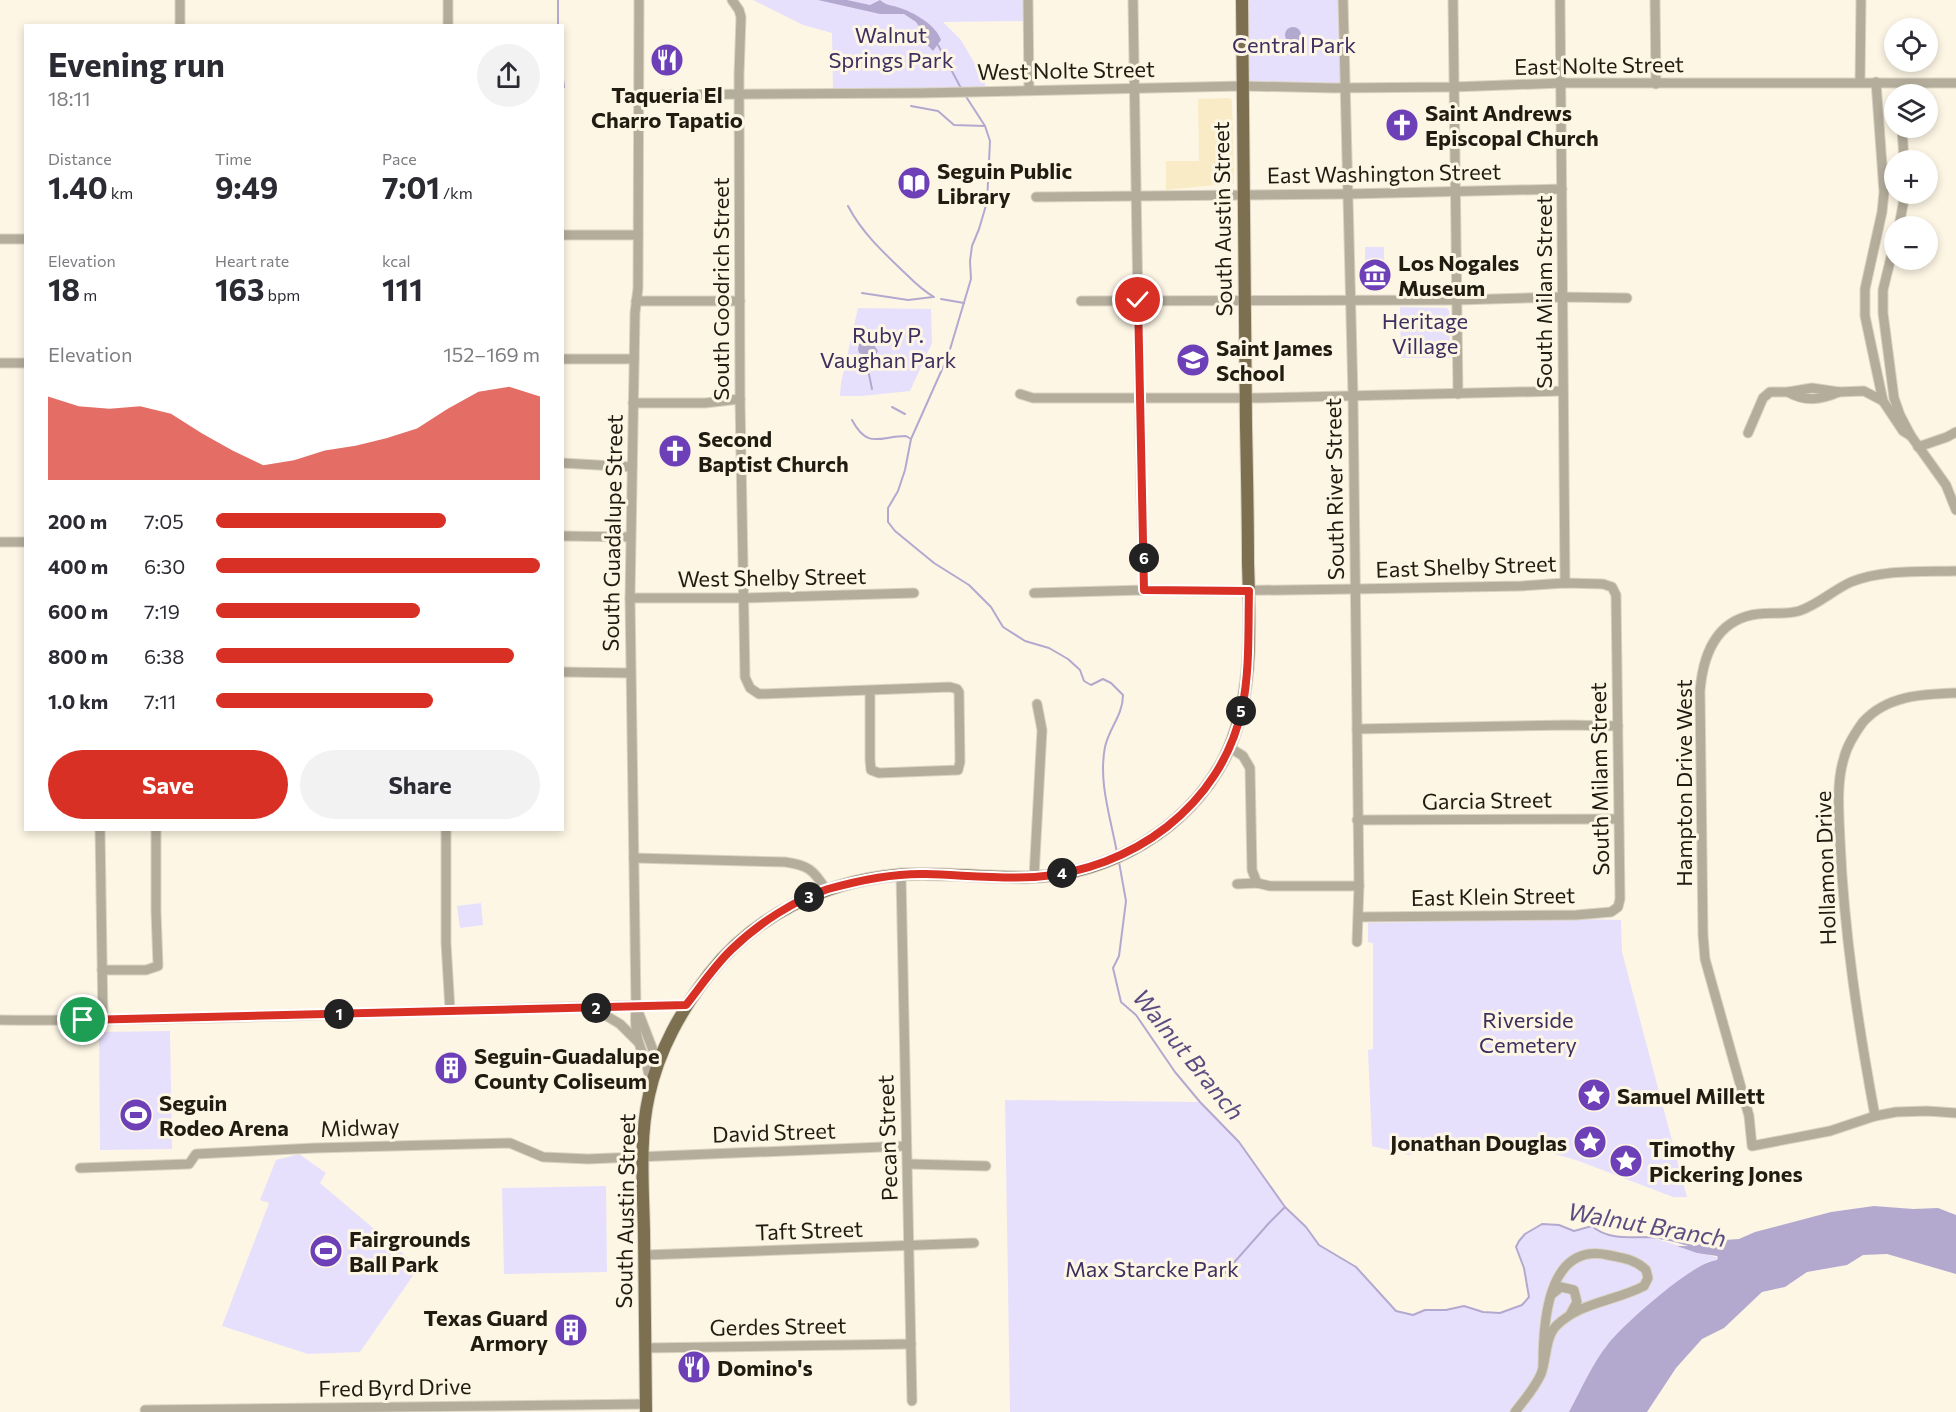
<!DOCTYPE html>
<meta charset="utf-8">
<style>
:root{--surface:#fff;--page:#f2f2f3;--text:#2b2b33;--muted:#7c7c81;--accent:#d93025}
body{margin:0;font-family:Commissioner,sans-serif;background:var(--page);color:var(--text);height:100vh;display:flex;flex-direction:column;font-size:22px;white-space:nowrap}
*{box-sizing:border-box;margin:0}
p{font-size:20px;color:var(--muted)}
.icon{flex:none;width:33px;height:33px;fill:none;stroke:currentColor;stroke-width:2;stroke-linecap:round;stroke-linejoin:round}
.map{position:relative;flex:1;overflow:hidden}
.sheet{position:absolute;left:24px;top:24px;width:540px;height:807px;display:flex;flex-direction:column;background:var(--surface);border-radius:0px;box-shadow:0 3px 9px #0003}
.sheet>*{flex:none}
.fabs{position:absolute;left:1884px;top:18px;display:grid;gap:12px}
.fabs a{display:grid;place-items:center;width:54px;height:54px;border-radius:50%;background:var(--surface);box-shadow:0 3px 9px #0003;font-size:30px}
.pin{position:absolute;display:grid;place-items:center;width:51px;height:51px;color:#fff;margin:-26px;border:3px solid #fff;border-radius:50%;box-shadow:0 2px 6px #0007}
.km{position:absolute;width:30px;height:30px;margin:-15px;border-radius:50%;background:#222;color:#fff;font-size:16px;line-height:30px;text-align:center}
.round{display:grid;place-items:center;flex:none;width:63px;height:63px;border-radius:32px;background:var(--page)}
.head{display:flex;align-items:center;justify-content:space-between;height:102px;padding:0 24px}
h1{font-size:33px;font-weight:700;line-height:45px}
.stats{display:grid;grid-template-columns:repeat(3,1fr);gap:9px;height:102px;padding:6px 24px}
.stats div{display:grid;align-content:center}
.stats b{font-size:30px;font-weight:700}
.stats small{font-size:16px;font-weight:400}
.stats p{font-size:16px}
.chart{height:168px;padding:12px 24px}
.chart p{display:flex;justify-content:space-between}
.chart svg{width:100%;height:108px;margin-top:6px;fill:var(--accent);opacity:.7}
.cta{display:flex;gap:12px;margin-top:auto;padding:12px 24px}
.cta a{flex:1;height:69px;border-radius:36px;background:var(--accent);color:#fff;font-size:24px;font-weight:700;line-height:69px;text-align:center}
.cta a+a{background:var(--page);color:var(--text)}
ul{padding:0 24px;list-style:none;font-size:20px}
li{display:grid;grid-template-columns:96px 72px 1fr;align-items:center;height:45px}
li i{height:15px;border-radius:8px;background:var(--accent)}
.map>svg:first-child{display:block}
</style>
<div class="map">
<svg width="1956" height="1412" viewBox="0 0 1956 1412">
<rect width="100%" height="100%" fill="#fdf6e5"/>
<!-- built -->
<polygon fill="#f9ebc6" points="1230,98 1232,100 1234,183 1166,190 1166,161 1199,161 1198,99"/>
<!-- green -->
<g fill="#e7e0fd">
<polygon points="753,0 1028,0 1028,21 943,22 961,40 985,81 985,91 833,93 832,33 803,25"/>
<polygon points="1242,0 1343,0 1346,88 1242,86"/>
<polygon points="1365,247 1384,247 1384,289 1365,290"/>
<polygon points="1400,307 1447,308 1449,311 1450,358 1401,358"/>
<polygon points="858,308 931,309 932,343 910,391 862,396 840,396 841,383"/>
<polygon points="481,903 483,925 460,928 457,906"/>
<polygon points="1576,919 1621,920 1622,952 1687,1197 1673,1197 1576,1160 1497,1138 1442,1144 1409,1155 1372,1146 1368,1050 1373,1049 1373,943 1368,942 1368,923"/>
<polygon points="170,1031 172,1149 100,1150 99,1032"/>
<polygon points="1005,1100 1200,1102 1239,1142 1285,1207 1306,1227 1319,1245 1356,1267 1396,1311 1413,1315 1425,1310 1446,1310 1464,1306 1483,1312 1500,1313 1522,1305 1529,1297 1524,1268 1516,1247 1519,1241 1525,1234 1542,1224 1559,1225 1574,1231 1592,1226 1605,1235 1615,1235 1633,1238 1650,1237 1719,1258 1717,1260 1707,1262 1606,1346 1569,1412 1010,1412"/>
<polygon points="299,1154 326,1173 320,1183 419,1267 360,1352 308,1354 222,1326 269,1203 260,1200 276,1160"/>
<polygon points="606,1186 607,1272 504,1274 502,1188"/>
</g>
<!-- water -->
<g fill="#b3a9cf">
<path d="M818,0H847L870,5L880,0C886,5 890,5 897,7C914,12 936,25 941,40L933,51L920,37V34L926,37L916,22L904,14H880Z"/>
<circle cx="1293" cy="35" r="8"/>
<polygon points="868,342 874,345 878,351 876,355 865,355 859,353 858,349 859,344"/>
<path d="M1874,1206L1913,1209L1938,1208L1956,1215V1274L1887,1254L1863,1255L1847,1265L1807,1272L1785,1287L1762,1292L1724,1328L1702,1339L1676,1368L1647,1412H1569C1581,1390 1592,1364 1608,1344C1624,1324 1693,1262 1717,1260L1718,1258L1717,1256L1697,1253L1677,1246H1694L1709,1241L1739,1239L1755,1232L1831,1212Z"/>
</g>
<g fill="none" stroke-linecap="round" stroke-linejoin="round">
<!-- stream -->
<g stroke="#b3a9cf" stroke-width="2">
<polyline points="558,0 558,26"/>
<polyline points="938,45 962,90"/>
<polyline points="562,71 564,87"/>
<path d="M965,95L985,126L990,141L987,202L979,229L972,246L970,261L971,279L948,356L911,439L905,470L898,491L888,508V522L895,531L934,563L969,585L991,607L1003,627L1025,641L1049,648L1068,659L1080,670L1084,681L1091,685L1103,679L1111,683L1123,695C1123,715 1109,728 1105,747C1098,782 1111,819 1117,853"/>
<polyline points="911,106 938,111 954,125 985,126"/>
<path d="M848,206C862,233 884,253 906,274C915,283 922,290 934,297"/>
<polyline points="862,293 908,300 933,297"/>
<polyline points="941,299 964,303"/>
<polyline points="865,355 872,389"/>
<polyline points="892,407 905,414"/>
<path d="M852,420C868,450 880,436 906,436L911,439"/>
<path d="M1119,862L1126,901L1119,956L1113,968L1121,1002L1136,1015L1175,1072L1200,1102L1239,1142L1285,1207L1306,1227L1319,1245L1356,1267L1396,1311L1413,1315L1425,1310H1446L1464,1306L1483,1312L1500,1313L1522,1305L1529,1297L1524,1268L1516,1247L1519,1241L1525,1234L1542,1224L1559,1225L1574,1231L1592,1226C1607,1240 1631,1237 1650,1237C1664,1238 1679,1242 1692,1246"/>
<polyline points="1223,1275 1269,1223 1285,1207"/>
</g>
<defs>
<g id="minor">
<polyline points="180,0 180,26"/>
<polyline points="448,0 448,26"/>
<polyline points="639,0 638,288 635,313 630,598 636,1006 658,1063"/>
<polyline points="732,0 739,10 741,17 739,75 740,399 745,677 750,688 759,694 950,687 957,689 959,692 960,762 958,770 879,773 871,770 870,760 870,690"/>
<polyline points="1028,0 1029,90"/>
<polyline points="1133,0 1141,491 1144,590"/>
<polyline points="1343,0 1353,396 1359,886 1357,942"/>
<polyline points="1453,0 1458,394"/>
<polyline points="1560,0 1565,583"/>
<polyline points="1655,0 1656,84"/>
<polyline points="1860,82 1861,0"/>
<polyline points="1876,82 1884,192 1882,212 1865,289 1865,316 1883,401 1903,431 1911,436"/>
<polyline points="638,95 921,93 1242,86 1334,88 1453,87 1562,83 1956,83"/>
<polyline points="1902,128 1904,160"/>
<polyline points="1036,197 1348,194 1562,189"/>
<polyline points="1899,226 1905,194"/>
<polyline points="562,235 638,235"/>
<polyline points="0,239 26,239"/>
<polyline points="1894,245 1883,290 1883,313 1894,398 1900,415 1911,436 1946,485 1956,510"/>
<polyline points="636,301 740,301"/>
<polyline points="1081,301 1457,300 1563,297 1627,298"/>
<polyline points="562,359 634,359"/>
<polyline points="0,363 26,363"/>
<path d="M1788,392C1805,402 1821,400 1839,392"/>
<polyline points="1020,394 1033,398 1257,398 1563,391"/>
<polyline points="633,403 705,403 740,399"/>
<polyline points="1748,433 1763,398 1770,392 1788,392 1812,388 1839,392 1864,391 1883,401"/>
<polyline points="1918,447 1947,437 1956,432"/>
<polyline points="562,463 632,467"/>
<polyline points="562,536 630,537"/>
<polyline points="0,542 26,542"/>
<path d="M1956,571C1922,572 1884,569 1851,582C1833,590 1818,605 1799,611C1785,615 1771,612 1758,614C1716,619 1703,655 1700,691L1703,935L1705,959L1749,1116L1752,1146L1830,1131L1875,1116L1896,1112L1927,1111L1956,1113"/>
<polyline points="1034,593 1144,590 1207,591 1355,589 1521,586 1565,583 1603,584 1612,587 1616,595 1620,899 1618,907 1611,912 1576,915 1359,917"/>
<polyline points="630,598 744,598 914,593"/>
<polyline points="562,672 630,673"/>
<polyline points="1357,729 1570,725 1618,726"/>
<polyline points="1229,747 1243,756 1250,768 1252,870 1257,883"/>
<polyline points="1357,820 1618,819"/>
<polyline points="100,830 103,1020"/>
<polyline points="446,830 446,943 450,1010"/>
<path d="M634,858L785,862C808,865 814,870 826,890"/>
<polyline points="901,875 912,1401"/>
<polyline points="1034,877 1042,730 1037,704"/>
<polyline points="1237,884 1257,883 1270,886 1359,886"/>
<polyline points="102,970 146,970 158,966 156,911 156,830"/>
<path d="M636,1008C635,1020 635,1032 639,1043C643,1056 649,1067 650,1082"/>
<polyline points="595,1009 620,1024 638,1042"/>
<path d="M0,1020C229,1022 457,1007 686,1005"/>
<path d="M1875,1116C1858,1024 1844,933 1840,840C1839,814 1836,783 1844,758C1847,745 1855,733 1863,722C1887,695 1923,694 1956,693"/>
<polyline points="908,1164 986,1166"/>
<polyline points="80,1168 189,1164 196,1154 315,1148 510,1143 543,1157 588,1159 906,1146"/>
<polyline points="645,1255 974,1243"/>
<polyline points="1551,1295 1561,1287 1574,1290 1577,1302 1571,1313"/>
<polyline points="645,1348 911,1344"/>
<polyline points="145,1410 646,1404"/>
<path d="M1515,1412C1524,1400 1535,1388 1541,1374C1547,1358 1545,1338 1556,1326C1580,1302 1616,1301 1644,1286L1648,1278L1646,1270C1635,1259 1622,1258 1608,1255C1546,1241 1543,1327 1543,1366"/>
</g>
<path id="major" d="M646,1412C645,1352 645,1291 644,1231C643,1186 639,1139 649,1095C659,1049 681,1011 709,974C754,916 824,882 896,875C941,871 987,879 1032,877C1111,874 1187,829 1224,759C1254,700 1250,627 1248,563C1248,517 1247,472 1246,426C1244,284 1242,142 1242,0"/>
</defs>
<!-- minor casing -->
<use href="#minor" stroke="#dad3c3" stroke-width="11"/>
<!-- major casing -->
<use href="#major" stroke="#dad3c3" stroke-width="14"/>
<!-- minor -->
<use href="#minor" stroke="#b4ad9c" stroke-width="9"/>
<!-- major -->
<use href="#major" stroke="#7c7051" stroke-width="12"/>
</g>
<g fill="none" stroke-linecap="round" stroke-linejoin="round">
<defs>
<path id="route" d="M83,1020L686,1005C701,986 715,965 732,949C758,924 794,900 828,889C860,880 893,873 926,874C962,875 999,879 1035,877C1132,870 1221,806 1242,709C1250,670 1248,630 1249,591L1144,590L1138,300"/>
</defs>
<!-- route casing -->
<use href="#route" stroke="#fff" stroke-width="12"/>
<!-- route -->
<use href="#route" stroke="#d93025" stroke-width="8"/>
</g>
<!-- icons -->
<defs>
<symbol id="restaurant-disc" viewBox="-11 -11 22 22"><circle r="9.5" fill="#6e40b7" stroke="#fdf6e5"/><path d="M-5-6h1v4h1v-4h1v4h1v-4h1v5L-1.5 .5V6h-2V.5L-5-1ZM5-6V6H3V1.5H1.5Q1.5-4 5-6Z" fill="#fff"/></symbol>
<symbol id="church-disc" viewBox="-11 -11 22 22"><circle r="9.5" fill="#6e40b7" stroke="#fdf6e5"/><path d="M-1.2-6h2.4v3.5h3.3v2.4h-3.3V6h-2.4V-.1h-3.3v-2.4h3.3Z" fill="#fff"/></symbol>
<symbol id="library-disc" viewBox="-11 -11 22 22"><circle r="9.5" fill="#6e40b7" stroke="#fdf6e5"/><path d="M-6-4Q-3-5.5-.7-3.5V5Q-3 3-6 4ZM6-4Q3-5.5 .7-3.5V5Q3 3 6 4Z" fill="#fff"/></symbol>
<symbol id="museum-disc" viewBox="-11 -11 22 22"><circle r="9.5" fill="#6e40b7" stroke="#fdf6e5"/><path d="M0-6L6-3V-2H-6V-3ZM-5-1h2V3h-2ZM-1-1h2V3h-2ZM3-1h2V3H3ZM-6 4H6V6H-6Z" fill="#fff"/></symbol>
<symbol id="school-disc" viewBox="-11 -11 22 22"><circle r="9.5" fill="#6e40b7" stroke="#fdf6e5"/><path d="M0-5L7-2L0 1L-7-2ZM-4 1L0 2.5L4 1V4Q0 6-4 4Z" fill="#fff"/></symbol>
<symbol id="building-disc" viewBox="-11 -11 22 22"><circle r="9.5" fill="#6e40b7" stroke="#fdf6e5"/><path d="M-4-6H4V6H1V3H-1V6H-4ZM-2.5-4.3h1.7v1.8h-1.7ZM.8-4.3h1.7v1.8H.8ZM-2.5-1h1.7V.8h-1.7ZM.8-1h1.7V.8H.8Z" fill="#fff"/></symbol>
<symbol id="sight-disc" viewBox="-11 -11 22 22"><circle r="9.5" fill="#6e40b7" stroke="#fdf6e5"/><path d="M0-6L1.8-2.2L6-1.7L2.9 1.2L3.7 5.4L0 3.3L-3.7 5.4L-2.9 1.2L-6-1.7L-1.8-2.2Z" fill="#fff"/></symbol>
<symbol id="stadium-disc" viewBox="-11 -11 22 22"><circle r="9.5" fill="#6e40b7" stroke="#fdf6e5"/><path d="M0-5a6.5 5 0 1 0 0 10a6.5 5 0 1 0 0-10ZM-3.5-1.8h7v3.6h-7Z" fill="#fff"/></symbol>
</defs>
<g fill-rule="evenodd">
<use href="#restaurant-disc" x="648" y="41" width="38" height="38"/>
<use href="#church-disc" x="1383" y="106" width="38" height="38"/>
<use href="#library-disc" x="895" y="164" width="38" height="38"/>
<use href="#museum-disc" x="1356" y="256" width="38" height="38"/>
<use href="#school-disc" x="1174" y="341" width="38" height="38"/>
<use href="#church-disc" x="656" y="432" width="38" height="38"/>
<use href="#building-disc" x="432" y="1049" width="38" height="38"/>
<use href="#sight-disc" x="1575" y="1076" width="38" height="38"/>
<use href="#stadium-disc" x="117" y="1096" width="38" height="38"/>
<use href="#sight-disc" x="1571" y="1123" width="38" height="38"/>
<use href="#sight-disc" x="1607" y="1142" width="38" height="38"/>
<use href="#stadium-disc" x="307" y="1232" width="38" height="38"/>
<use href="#building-disc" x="552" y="1311" width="38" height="38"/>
<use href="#restaurant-disc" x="675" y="1348" width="38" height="38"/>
</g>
<g text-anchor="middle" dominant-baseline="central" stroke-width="6" stroke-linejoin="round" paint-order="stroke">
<!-- park labels -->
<g font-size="22" fill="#3f2e60" stroke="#fdf6e5">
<text x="891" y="34">Walnut<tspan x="891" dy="25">Springs Park</tspan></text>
<text x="1294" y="44">Central Park</text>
<text x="1425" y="320">Heritage<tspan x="1425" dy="25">Village</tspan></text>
<text x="888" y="334">Ruby P.<tspan x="888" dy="25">Vaughan Park</tspan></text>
<text x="1528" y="1019">Riverside<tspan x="1528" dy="25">Cemetery</tspan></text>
<text x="1152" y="1268">Max Starcke Park</text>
</g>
<!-- street labels -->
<g font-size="22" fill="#201c11" stroke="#fdf6e5">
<text transform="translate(1599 65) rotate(-1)">East Nolte Street</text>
<text transform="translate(1066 70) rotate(-1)">West Nolte Street</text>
<text transform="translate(1384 173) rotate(-1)">East Washington Street</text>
<text transform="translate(1222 219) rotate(-91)">South Austin Street</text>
<text transform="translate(720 289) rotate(-90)">South Goodrich Street</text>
<text transform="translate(1543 292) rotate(-90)">South Milam Street</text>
<text transform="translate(1334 489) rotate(-91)">South River Street</text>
<text transform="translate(612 533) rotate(-89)">South Guadalupe Street</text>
<text transform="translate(1466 566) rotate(-2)">East Shelby Street</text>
<text transform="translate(772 577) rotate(-1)">West Shelby Street</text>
<text transform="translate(1599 779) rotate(-91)">South Milam Street</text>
<text transform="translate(1683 783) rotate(-90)">Hampton Drive West</text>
<text transform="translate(1487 800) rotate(-1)">Garcia Street</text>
<text transform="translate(1825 868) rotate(-92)">Hollamon Drive</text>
<text transform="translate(1493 896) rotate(-1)">East Klein Street</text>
<text transform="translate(360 1127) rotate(-2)">Midway</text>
<text transform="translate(774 1132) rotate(-2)">David Street</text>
<text transform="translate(887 1138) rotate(-92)">Pecan Street</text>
<text transform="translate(625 1211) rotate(-89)">South Austin Street</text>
<text transform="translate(809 1230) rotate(-2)">Taft Street</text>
<text transform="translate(778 1326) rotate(-1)">Gerdes Street</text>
<text transform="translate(395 1387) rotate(-1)">Fred Byrd Drive</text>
</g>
<!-- poi labels -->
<g font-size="22" font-weight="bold" fill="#201c11" stroke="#fdf6e5" text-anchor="start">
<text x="667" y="94" text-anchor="middle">Taqueria El<tspan x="667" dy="25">Charro Tapatio</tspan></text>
<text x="1425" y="112">Saint Andrews<tspan x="1425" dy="25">Episcopal Church</tspan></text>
<text x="937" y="170">Seguin Public<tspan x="937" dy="25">Library</tspan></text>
<text x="1398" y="262">Los Nogales<tspan x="1398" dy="25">Museum</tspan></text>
<text x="1216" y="347">Saint James<tspan x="1216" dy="25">School</tspan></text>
<text x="698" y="438">Second<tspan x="698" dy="25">Baptist Church</tspan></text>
<text x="474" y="1055">Seguin-Guadalupe<tspan x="474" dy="25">County Coliseum</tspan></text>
<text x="1617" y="1095">Samuel Millett</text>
<text x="159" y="1102">Seguin<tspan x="159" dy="25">Rodeo Arena</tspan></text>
<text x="1567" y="1142" text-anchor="end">Jonathan Douglas</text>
<text x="1649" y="1148">Timothy<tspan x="1649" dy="25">Pickering Jones</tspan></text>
<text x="349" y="1238">Fairgrounds<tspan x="349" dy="25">Ball Park</tspan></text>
<text x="548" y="1317" text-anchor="end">Texas Guard<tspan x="548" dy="25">Armory</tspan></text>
<text x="717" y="1367">Domino's</text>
</g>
<!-- water labels -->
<g font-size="24" font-style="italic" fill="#5c4c81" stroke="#fdf6e5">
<text transform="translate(1189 1054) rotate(51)">Walnut Branch</text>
<text transform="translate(1647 1224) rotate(10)">Walnut Branch</text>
</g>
</g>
</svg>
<div class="fabs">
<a><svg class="icon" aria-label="locate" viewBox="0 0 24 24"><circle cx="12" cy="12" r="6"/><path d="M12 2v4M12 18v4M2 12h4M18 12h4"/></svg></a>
<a><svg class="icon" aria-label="layers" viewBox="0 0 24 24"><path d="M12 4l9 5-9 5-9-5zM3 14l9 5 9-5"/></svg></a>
<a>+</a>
<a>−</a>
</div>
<div class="pin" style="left:83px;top:1020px;background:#1e9e55"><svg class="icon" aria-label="arrive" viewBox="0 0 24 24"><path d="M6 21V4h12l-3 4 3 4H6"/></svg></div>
<div class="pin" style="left:1138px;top:300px;background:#d93025"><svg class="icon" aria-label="check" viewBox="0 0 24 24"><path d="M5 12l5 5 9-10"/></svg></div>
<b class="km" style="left:339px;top:1014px">1</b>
<b class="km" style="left:596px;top:1008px">2</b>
<b class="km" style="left:809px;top:897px">3</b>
<b class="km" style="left:1062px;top:873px">4</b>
<b class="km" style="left:1241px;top:711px">5</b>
<b class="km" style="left:1144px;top:558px">6</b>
<section class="sheet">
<div class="head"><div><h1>Evening run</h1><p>18:11</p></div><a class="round"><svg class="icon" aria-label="share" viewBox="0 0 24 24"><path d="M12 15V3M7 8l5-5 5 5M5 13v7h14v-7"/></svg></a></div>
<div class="stats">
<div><p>Distance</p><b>1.40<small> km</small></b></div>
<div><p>Time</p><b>9:49</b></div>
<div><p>Pace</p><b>7:01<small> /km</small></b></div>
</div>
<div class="stats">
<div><p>Elevation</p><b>18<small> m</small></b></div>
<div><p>Heart rate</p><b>163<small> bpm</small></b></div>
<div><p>kcal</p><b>111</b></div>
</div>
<div class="chart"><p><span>Elevation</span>152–169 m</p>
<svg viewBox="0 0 160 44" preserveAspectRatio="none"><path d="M0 44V10L10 14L20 15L30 14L40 17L50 25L60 32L70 38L80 36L90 32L100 30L110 27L120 23L130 15L140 8L150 6L160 10V44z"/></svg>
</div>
<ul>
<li><b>200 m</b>7:05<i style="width:71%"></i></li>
<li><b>400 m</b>6:30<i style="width:100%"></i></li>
<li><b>600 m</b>7:19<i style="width:63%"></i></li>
<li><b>800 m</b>6:38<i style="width:92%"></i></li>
<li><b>1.0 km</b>7:11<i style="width:67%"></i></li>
</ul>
<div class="cta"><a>Save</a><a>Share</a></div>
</section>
</div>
